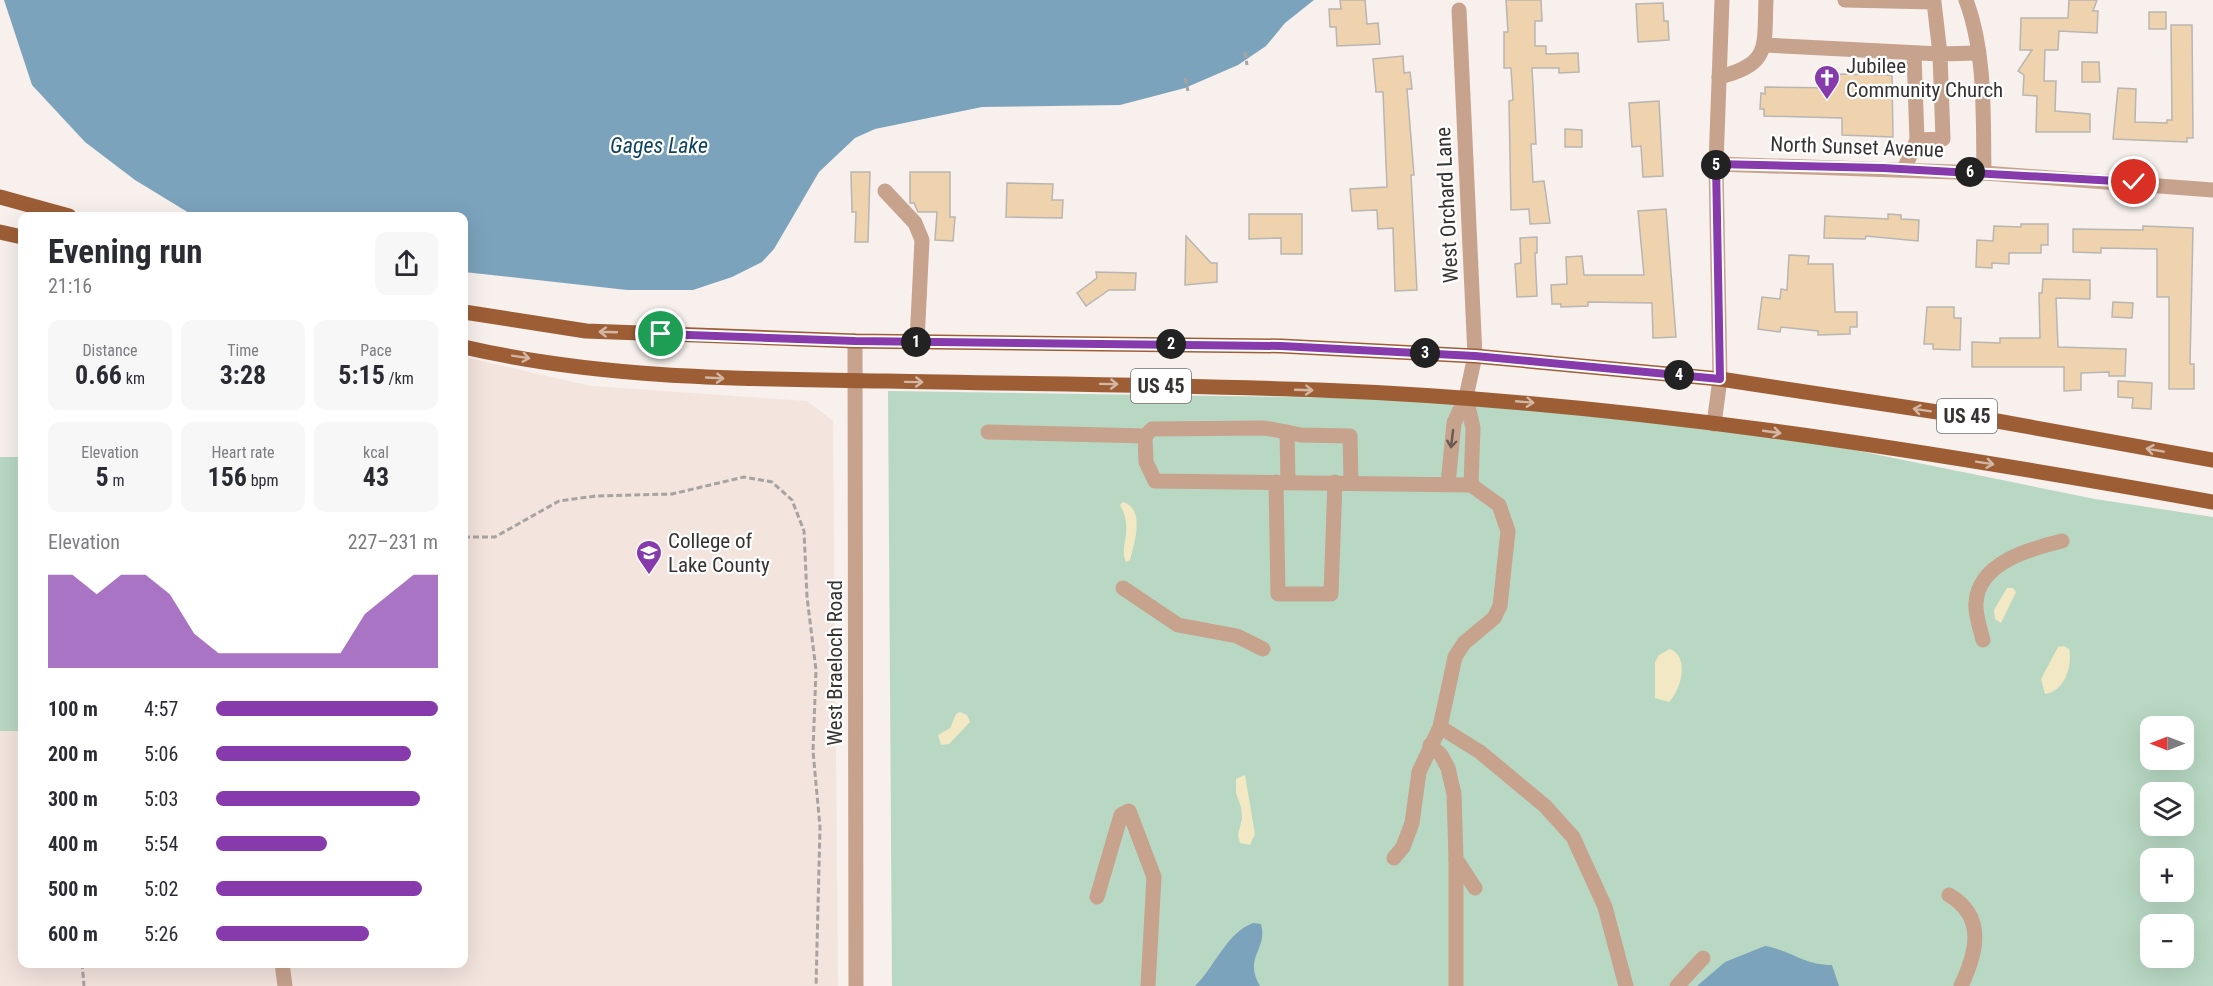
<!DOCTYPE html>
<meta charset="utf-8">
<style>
:root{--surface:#fff;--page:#f7f7f7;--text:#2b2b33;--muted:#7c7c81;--accent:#863aac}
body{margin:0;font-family:"Roboto Condensed",sans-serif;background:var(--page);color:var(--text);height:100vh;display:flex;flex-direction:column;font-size:22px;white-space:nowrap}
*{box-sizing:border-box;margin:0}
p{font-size:20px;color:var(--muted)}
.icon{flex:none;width:33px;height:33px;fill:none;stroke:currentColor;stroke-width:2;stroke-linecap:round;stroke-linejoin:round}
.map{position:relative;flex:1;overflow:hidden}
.side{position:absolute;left:18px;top:212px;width:450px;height:756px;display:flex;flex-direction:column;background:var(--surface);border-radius:12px;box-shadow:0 6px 24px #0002}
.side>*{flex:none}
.needle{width:39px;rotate:270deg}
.fabs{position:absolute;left:2140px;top:716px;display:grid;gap:12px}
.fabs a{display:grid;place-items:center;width:54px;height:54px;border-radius:12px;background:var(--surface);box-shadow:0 6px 24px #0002;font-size:30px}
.pin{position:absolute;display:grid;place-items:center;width:51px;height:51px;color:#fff;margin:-26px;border:3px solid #fff;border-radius:50%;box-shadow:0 2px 6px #0007}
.km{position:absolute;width:30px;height:30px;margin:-15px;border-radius:50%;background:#222;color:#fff;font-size:16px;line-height:30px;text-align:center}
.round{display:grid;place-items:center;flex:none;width:63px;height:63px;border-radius:12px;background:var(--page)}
.head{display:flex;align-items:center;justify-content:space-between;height:102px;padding:0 30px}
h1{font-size:33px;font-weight:700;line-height:45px}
.figures{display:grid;grid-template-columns:repeat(3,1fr);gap:9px;height:102px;padding:6px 30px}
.figures div{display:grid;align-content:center;border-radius:12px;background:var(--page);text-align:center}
.figures b{font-size:26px;font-weight:700}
.figures small{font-size:16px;font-weight:400}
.figures p{font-size:16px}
.chart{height:168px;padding:12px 30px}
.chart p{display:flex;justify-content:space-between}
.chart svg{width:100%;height:108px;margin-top:6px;fill:var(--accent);opacity:.7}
ul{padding:0 30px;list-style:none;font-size:20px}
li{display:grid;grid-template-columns:96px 72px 1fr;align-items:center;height:45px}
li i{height:15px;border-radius:8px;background:var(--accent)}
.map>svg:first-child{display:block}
</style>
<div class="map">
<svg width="2213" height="986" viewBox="0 0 2213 986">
<rect width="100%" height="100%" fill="#f7f0ed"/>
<!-- built -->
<polygon fill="#f3e4dd" points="464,357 591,386 807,401 833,421 838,986 0,986 0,731 22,731 22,963 464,963"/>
<!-- green -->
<g fill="#b8d8c3" fill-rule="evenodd">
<path d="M888,391L1485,400L1741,427L2095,499L2213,517V986H892ZM2151,726H2184V759H2151ZM2151,792H2184V825H2151ZM2151,858H2184V891H2151ZM2151,924H2184V957H2151Z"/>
<rect x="0" y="457" width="22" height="274"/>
</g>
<!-- sand -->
<g fill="#f2e8c3">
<path d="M1123,502C1146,509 1134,544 1130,560L1126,562C1118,546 1135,532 1120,505Z"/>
<polygon points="2007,588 2013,588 2016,592 2001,623 1995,619 1994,610"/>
<path d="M2064,646L2069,649C2073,666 2064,692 2045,694L2041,679L2058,647Z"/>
<path d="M1670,649C1690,657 1681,690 1669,702L1655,698V662L1659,655Z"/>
<polygon points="960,712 967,715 970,722 949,744 941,745 938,735 950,728 956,714"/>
<polygon points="1245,775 1255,834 1250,845 1240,843 1238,835 1242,819 1241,807 1236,793 1236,779"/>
</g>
<!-- water -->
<g fill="#7ba3bc">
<polygon points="4,0 1314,0 1285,23 1266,46 1238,65 1185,88 1120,105 982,107 875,129 855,138 819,172 774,249 762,262 732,277 693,290 627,290 464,272 464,216 194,216 135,180 85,142 32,85"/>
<path d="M1253,923L1261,924C1268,951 1243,956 1260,986H1195C1215,967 1226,933 1253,923Z"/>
<path d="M1765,946C1793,951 1803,965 1832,965L1839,986H1697L1725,962Z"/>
</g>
<!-- building -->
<g fill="#efd3af" stroke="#b9b5b0" stroke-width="1.5">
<polygon points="1340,0 1365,0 1367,24 1378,23 1380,44 1337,46 1336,27 1330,27 1329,9 1341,9"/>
<polygon points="1506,0 1541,0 1542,21 1535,21 1535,46 1546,46 1546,54 1578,53 1579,72 1559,73 1559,68 1532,68 1536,144 1531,144 1533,182 1544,181 1550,223 1530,224 1529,209 1511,210 1509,101 1513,100 1511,68 1504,68 1504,32 1508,32"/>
<polygon points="2069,0 2097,0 2093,11 2098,11 2097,33 2059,31 2058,50 2045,50 2044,81 2056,81 2055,111 2090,114 2090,132 2036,132 2037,96 2023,95 2024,75 2018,71 2032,50 2020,50 2021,18 2068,18"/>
<polygon points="1663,3 1664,21 1668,21 1669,40 1638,42 1636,4"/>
<rect x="2149" y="12" width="17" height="17"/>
<polygon points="2171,25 2192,25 2193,138 2187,138 2187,142 2113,139 2118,88 2136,89 2135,122 2167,123 2167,120 2172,120"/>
<polygon points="1403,56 1404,73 1410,72 1412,89 1407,89 1414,175 1411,175 1417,290 1395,291 1393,228 1378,229 1377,210 1352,211 1350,189 1387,187 1383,92 1376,92 1373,59"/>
<polygon points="2082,62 2099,62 2100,82 2082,82"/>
<polygon points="1835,74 1892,75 1893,137 1842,135 1842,118 1764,116 1764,109 1760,109 1761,93 1765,94 1765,87 1835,88"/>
<polygon points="1659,101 1663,176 1643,177 1641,146 1632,147 1629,103"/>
<polygon points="1565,129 1582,130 1582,147 1565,147"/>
<polygon points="851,172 870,172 868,242 855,242 856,212 852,212"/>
<polygon points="910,172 950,172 950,217 955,217 953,241 935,240 937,212 918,212 914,203 910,203"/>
<polygon points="1007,183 1053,184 1052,200 1063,200 1062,218 1006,217"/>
<polygon points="1666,209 1676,337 1653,338 1652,303 1588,302 1588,306 1561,307 1561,304 1552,304 1551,285 1567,284 1566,257 1582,256 1584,275 1644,275 1638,211"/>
<polygon points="1249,214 1302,214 1302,254 1281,254 1281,238 1249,239"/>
<polygon points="1888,214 1901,215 1901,219 1919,220 1918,241 1866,236 1865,239 1824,238 1825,216 1888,219"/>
<polygon points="2021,224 2048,224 2048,245 2041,245 2041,253 2009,253 2009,264 1992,263 1992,268 1976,267 1977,240 1993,241 1994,226 2021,227"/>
<polygon points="2143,226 2193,228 2190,364 2194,364 2194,389 2169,389 2169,297 2157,297 2157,249 2101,248 2101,253 2073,252 2073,229 2143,230"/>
<polygon points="1186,236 1211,263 1217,263 1217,282 1185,285"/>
<polygon points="1537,237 1537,253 1535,253 1537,296 1517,297 1515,264 1521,263 1520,238"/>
<polygon points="1789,255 1809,256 1808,264 1833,264 1835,312 1857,312 1857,327 1850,327 1850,334 1818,335 1818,331 1781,327 1780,332 1758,329 1762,297 1780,299 1781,289 1787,290"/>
<polygon points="1096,272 1136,273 1135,290 1109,290 1086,306 1077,293 1097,278"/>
<polygon points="2043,279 2090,280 2090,299 2056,298 2058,347 2126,349 2125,376 2109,376 2109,372 2081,373 2081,390 2064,391 2064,367 1972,367 1972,342 2000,343 2000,338 2040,338 2039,293 2042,293"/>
<polygon points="2113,302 2133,303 2132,318 2112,317"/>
<polygon points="1927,307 1954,307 1954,318 1961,318 1960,350 1933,349 1933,344 1924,344"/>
<polygon points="2118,381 2152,383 2151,409 2132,408 2133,398 2118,397"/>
</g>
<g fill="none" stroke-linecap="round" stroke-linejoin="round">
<!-- path -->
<g stroke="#a8a3a1" stroke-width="3" stroke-dasharray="6 3" stroke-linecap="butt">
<polyline points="1245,52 1247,65"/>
<polyline points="1185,78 1188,91"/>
<polyline points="464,537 495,537 559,501 596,496 672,494 744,477 772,482 792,500 804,531 807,597 816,670 813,751 820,827 816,986"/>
<polyline points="82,963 84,986"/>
</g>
<!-- minor -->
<g stroke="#c7a28d" stroke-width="15">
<path d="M1966,0C1986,53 1983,117 1984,173"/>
<polyline points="1764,45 1940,54 1934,2 1845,0"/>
<polyline points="1914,54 1917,140"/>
<path d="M1719,77C1771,64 1764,47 1766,0"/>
<polyline points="1716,164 1984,173 2213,190"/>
<polyline points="1904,169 1917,140 1943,139 1940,54 1977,53"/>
<polyline points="885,191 915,223 922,240 917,342"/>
<polyline points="855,341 856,986"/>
<polyline points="1466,397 1473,428 1471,485"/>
<polyline points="1714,424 1720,379 1716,164 1722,0"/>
<polyline points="988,432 1145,436 1146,462 1155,481 1471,485 1499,505 1508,531 1500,606 1494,618 1464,643 1455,657 1440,727 1419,772 1412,823 1403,847 1394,858"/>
<polyline points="1287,432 1288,482"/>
<polyline points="1145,436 1152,429 1265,428 1301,435 1350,436 1351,482"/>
<polyline points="1276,482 1278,594 1331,594 1335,482"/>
<polyline points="1448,484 1454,423 1466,397 1475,356 1459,10"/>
<polyline points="1123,588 1178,625 1237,636 1263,649"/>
<path d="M1983,640C1980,628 1975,615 1976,603C1978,563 2029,549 2062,541"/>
<polyline points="1440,727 1480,752 1545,806 1573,837 1605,907 1626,986"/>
<polyline points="1430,745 1441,755 1448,768 1454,794 1456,859 1475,888"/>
<path d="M1949,895C1987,917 1976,954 1961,986"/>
<polyline points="1097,897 1121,815 1129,811 1154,877 1148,986"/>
<polyline points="282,963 285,986"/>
<polyline points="1456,986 1456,859"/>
<polyline points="1677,986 1703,958"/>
</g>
<!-- major -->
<g stroke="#9d5e36" stroke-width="15">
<polyline points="0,197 69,216"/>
<polyline points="0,232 22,237"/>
<polyline points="464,312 586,331 855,341 1281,346 1475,356 1720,379 1997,421 2213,460"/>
<path d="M464,347C602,379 744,379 886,381C1030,384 1174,385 1319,390C1619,401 1917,449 2213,502"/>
</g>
</g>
<!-- one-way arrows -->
<defs><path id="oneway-shaft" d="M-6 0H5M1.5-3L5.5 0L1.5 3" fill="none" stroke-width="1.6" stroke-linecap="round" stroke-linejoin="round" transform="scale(1.5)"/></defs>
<g stroke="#d3b7a5">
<use href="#oneway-shaft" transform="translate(608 332) rotate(-178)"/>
<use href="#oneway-shaft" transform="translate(521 357) rotate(9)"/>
<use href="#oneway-shaft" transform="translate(715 378) rotate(3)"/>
<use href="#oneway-shaft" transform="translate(914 382) rotate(1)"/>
<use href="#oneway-shaft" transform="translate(1109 384) rotate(1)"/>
<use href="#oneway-shaft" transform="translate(1304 390) rotate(2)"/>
<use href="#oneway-shaft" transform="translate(1525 402) rotate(5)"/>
<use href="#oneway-shaft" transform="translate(1922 410) rotate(-171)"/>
<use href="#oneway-shaft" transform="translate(1772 432) rotate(8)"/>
<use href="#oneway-shaft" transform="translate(2155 450) rotate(-170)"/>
<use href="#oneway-shaft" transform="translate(1985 463) rotate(9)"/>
</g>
<use stroke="#695a52" href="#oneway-shaft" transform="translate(1452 439) rotate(97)"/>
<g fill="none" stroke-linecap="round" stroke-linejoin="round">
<defs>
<polyline id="route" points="661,334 855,341 1281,346 1475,356 1720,379 1716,164 1883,168 2134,182"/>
</defs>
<!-- route casing -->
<use href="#route" stroke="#fff" stroke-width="12"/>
<!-- route -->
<use href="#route" stroke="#863aac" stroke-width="8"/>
</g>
<!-- icons -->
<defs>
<symbol id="church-pin" viewBox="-11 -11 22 30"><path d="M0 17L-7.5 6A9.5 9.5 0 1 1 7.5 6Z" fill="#863aac" stroke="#fff"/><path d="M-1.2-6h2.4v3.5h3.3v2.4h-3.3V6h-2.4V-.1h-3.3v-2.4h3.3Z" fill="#fff"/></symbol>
<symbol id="university-pin" viewBox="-11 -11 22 30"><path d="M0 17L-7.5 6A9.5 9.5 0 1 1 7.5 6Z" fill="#863aac" stroke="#fff"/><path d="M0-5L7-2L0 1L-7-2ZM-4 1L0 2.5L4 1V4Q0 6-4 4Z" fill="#fff"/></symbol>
</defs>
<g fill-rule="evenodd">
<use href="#church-pin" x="1812" y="63" width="30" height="40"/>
<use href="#university-pin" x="634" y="538" width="30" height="40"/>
</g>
<g text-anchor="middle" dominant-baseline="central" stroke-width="4.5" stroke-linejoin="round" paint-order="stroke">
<!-- shield labels -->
<g fill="#fff" stroke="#727070" stroke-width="1.5">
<rect x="1131" y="369" width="60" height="34" rx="4.5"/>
<rect x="1937" y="399" width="60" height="34" rx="4.5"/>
</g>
<g font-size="20" font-weight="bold" fill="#363332">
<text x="1161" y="386">US 45</text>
<text x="1967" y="416">US 45</text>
</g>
<!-- poi labels -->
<g font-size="21" fill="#363332" stroke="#fff" text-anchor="start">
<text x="1846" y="66">Jubilee<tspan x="1846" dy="24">Community Church</tspan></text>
<text x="668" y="541">College of<tspan x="668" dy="24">Lake County</tspan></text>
</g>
<!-- street labels -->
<g font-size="21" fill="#363332" stroke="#fff">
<text transform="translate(1857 147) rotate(2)">North Sunset Avenue</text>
<text transform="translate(1447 205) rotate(-93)">West Orchard Lane</text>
<text transform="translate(835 663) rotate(-90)">West Braeloch Road</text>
</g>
<!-- water labels -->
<g font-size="22" font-style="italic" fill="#10445e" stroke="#fff">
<text x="659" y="145">Gages Lake</text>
</g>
</g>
</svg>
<div class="fabs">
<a><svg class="needle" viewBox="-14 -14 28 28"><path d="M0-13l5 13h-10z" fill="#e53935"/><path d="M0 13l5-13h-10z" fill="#7c7c81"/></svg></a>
<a><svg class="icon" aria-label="layers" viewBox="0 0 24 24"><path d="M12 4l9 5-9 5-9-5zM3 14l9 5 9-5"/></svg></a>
<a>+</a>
<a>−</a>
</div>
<div class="pin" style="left:661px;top:334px;background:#1e9e55"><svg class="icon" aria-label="arrive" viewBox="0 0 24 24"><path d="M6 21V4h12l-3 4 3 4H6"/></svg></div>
<div class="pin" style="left:2134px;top:182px;background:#d93025"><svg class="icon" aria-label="check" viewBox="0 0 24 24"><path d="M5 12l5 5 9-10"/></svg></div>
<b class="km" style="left:916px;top:342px">1</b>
<b class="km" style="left:1171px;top:344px">2</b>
<b class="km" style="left:1425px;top:353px">3</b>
<b class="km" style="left:1679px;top:375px">4</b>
<b class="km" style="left:1716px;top:165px">5</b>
<b class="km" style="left:1970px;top:172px">6</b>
<section class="side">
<div class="head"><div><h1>Evening run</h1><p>21:16</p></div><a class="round"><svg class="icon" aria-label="share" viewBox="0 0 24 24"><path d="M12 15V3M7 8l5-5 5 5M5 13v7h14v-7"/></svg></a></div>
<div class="figures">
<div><p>Distance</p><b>0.66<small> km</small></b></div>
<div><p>Time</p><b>3:28</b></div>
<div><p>Pace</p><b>5:15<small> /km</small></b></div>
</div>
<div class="figures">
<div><p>Elevation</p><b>5<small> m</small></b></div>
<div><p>Heart rate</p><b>156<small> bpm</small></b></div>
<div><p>kcal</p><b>43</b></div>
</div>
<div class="chart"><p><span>Elevation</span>227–231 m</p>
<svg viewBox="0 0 160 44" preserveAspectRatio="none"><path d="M0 44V6L10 6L20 14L30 6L40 6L50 14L60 30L70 38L80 38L90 38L100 38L110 38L120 38L130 22L140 14L150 6L160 6V44z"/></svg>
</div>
<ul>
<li><b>100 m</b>4:57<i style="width:100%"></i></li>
<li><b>200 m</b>5:06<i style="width:88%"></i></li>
<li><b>300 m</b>5:03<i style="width:92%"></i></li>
<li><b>400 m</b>5:54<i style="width:50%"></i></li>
<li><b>500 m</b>5:02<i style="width:93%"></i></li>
<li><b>600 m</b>5:26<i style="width:69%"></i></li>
</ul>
</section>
</div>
